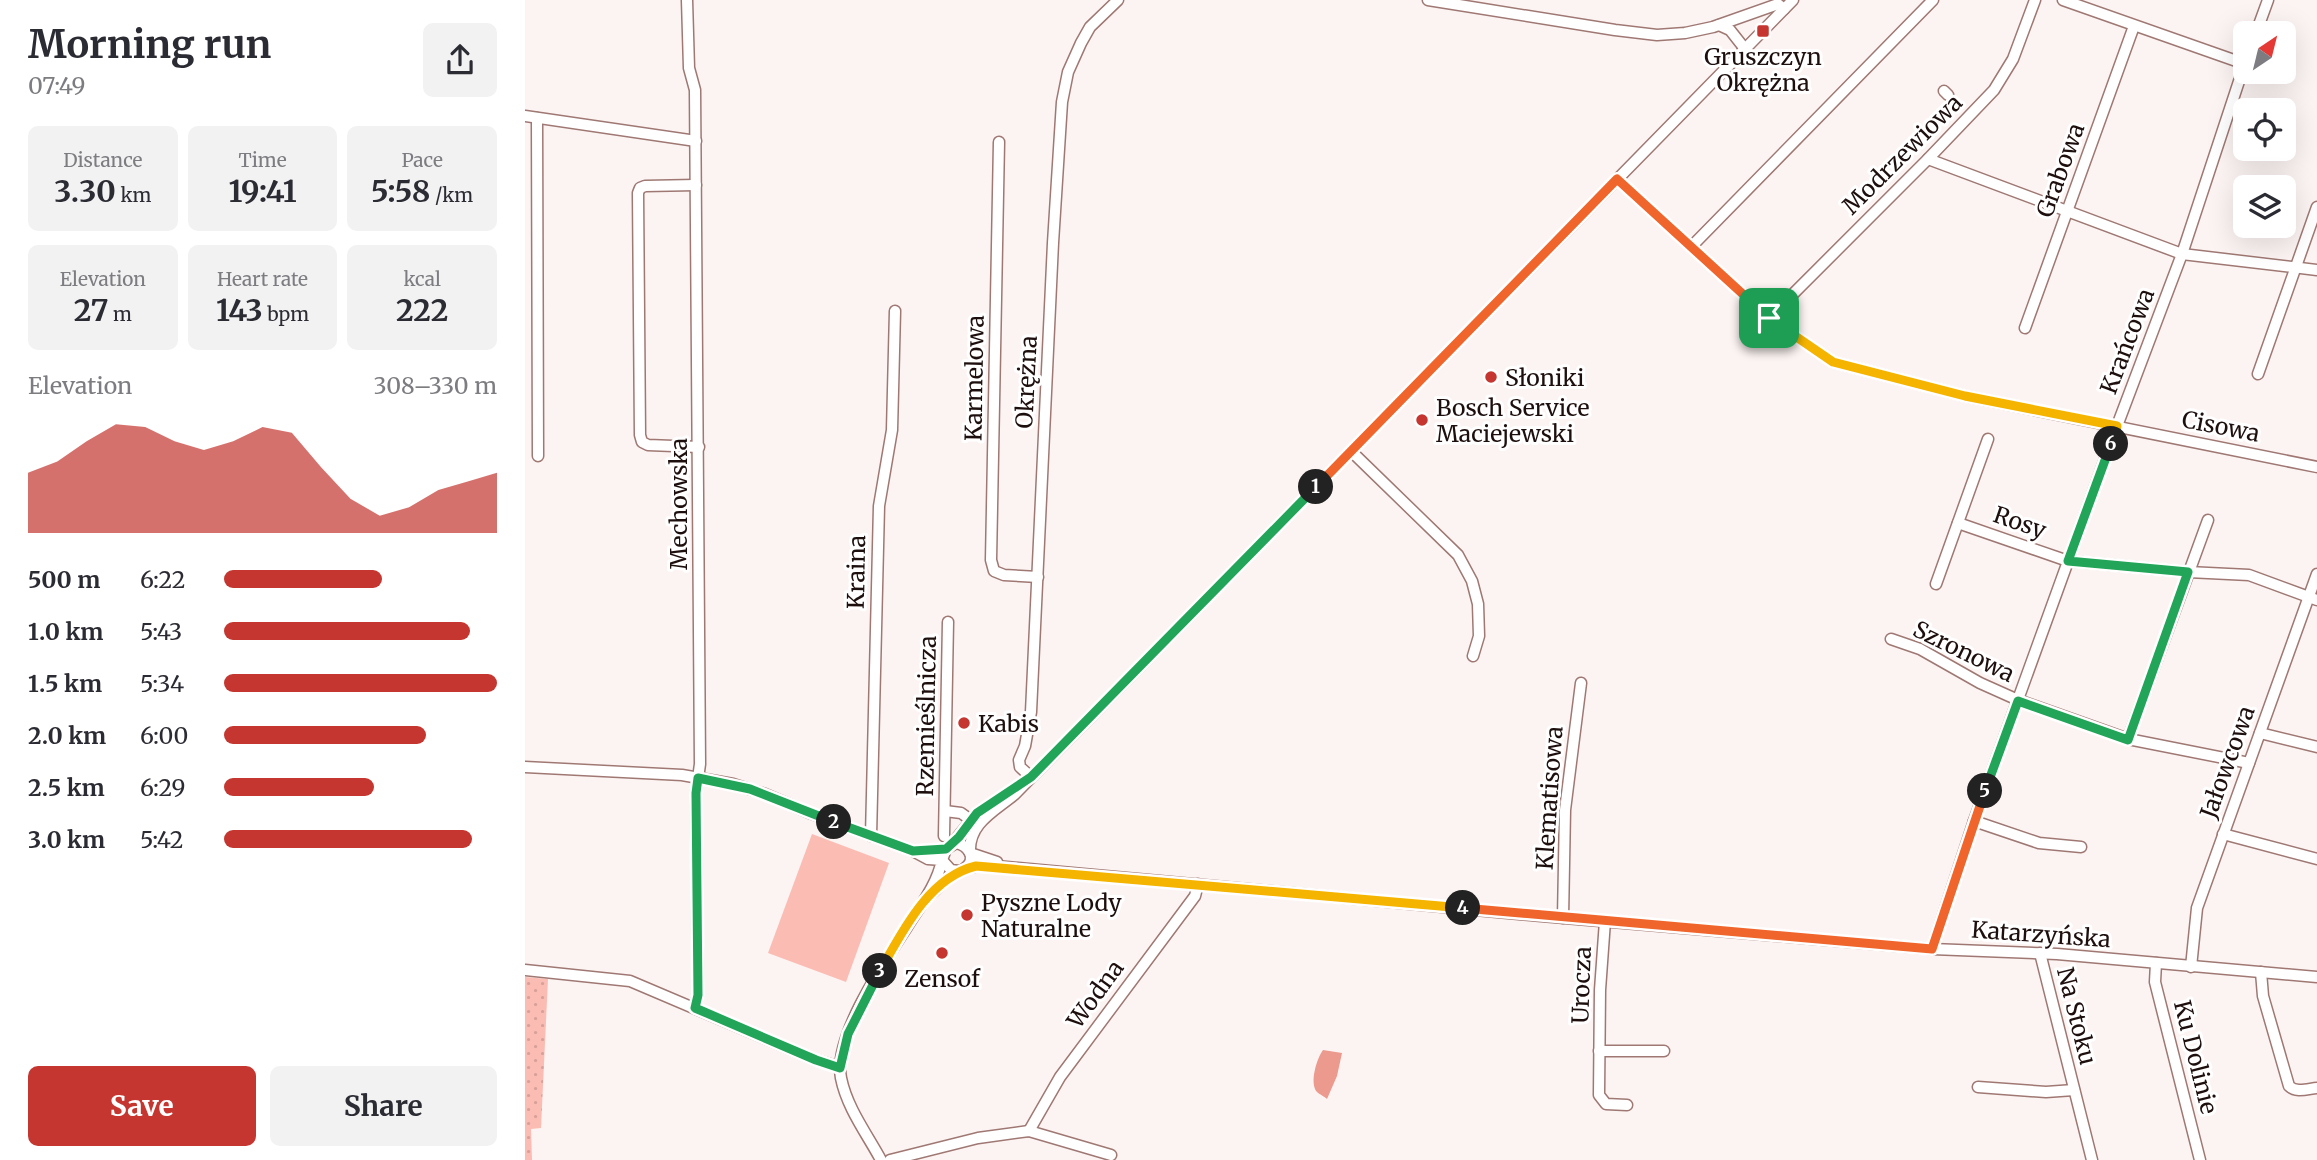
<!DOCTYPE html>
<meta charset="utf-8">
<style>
:root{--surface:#fff;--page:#f2f2f3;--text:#2b2b33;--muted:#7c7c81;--accent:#c4362f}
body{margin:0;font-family:Merriweather,serif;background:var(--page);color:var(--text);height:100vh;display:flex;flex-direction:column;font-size:26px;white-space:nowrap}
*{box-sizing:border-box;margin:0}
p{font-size:23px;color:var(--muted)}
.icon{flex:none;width:38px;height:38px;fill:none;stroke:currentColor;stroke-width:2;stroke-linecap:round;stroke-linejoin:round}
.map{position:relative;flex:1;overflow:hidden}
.side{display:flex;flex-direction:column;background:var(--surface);width:525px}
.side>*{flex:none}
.needle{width:46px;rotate:35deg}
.controls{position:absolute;left:1708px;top:21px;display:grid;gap:14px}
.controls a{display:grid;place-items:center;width:63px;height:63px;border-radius:10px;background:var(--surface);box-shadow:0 7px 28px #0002;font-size:35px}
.pin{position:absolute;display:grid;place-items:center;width:60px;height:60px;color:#fff;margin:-30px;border-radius:14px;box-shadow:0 4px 10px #0006}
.km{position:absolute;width:35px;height:35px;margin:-18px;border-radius:50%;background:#222;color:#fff;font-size:19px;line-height:35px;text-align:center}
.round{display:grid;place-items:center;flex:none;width:74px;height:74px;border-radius:10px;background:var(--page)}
.headline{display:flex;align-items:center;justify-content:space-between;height:119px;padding:0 28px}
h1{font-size:38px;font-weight:700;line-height:52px}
.metrics{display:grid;grid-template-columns:repeat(3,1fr);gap:10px;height:119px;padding:7px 28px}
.metrics div{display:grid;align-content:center;border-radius:10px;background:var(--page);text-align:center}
.metrics b{font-size:30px;font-weight:700}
.metrics small{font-size:19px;font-weight:400}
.metrics p{font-size:19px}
.chart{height:196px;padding:14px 28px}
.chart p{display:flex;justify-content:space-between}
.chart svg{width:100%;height:126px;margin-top:7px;fill:var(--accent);opacity:.7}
.cta{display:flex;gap:14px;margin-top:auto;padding:14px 28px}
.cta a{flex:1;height:80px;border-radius:10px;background:var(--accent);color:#fff;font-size:28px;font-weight:700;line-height:80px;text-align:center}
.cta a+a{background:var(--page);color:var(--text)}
ul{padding:0 28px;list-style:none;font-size:23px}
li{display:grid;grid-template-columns:112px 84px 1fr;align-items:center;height:52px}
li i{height:18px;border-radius:9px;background:var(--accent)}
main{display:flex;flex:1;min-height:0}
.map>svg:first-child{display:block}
</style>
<main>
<section class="side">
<div class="headline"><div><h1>Morning run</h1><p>07:49</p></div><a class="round"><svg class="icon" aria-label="share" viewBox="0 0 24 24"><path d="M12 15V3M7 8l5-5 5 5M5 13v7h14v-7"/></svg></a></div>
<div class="metrics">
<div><p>Distance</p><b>3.30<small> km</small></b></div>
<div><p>Time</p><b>19:41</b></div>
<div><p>Pace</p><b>5:58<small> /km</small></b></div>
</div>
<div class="metrics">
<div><p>Elevation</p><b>27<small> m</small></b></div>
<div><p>Heart rate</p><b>143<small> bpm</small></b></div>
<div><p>kcal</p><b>222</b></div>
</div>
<div class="chart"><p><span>Elevation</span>308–330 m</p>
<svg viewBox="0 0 160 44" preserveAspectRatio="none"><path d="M0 44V23L10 19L20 12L30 6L40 7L50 12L60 15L70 12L80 7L90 9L100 21L110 32L120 38L130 35L140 29L150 26L160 23V44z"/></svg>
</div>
<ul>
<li><b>500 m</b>6:22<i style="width:58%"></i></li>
<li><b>1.0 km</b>5:43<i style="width:90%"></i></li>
<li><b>1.5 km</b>5:34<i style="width:100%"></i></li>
<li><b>2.0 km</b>6:00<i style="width:74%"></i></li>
<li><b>2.5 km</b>6:29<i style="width:55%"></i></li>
<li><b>3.0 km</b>5:42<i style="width:91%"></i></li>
</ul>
<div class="cta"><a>Save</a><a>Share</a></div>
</section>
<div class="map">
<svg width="1792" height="1160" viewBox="0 0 1792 1160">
<defs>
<pattern id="garden-dots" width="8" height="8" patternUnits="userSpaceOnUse" patternTransform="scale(1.75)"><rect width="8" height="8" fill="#fbbcb3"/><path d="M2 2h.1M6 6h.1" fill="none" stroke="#d7a099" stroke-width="1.8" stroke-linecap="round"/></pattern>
</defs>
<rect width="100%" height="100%" fill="#fcf4f2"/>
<!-- green -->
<polygon fill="#fbbcb3" points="287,834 364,863 321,982 243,953"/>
<!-- garden -->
<polygon fill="url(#garden-dots)" points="0,977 23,979 16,1128 6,1129 7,1160 0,1160"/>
<!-- water -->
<path fill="#ec998e" d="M798,1050L817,1053L812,1076L802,1099C800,1097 794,1094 792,1092C784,1083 792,1058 798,1050Z"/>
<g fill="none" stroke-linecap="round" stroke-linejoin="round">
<defs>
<g id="minor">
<polyline points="162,0 164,68 170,90 175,764 171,793 173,995 170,1008"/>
<polyline points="903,0 1090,30 1132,35 1160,33 1188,27 1253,4 1259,9"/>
<polyline points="1538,0 1720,64"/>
<polyline points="1194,25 1205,30 1220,49"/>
<polyline points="1731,33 1743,0"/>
<polyline points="1419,91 1423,95"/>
<polyline points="0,116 171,141"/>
<polyline points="12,118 13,456"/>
<polyline points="474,142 466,560 469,571 479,575 513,577"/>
<polyline points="1403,159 1657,254 1792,270"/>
<polyline points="1092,179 1244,318 1308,362 1440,396 1792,467"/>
<polyline points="171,185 120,186 115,188 113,193 115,435 117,442 123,445 174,447"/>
<polyline points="1167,246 1408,0"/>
<polyline points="1244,318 1403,159 1469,90 1488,59 1510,0"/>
<polyline points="1500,328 1609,26"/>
<polyline points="1733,374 1792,207"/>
<polyline points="826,451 933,555 947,581 953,604 954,636 948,656"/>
<polyline points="1433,523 1543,561 1663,572 1724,575 1792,600"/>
<polyline points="1411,584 1463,439"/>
<polyline points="1366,639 1395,649 1455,683 1493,700 1603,739 1724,763"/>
<polyline points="1735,733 1792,747"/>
<polyline points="1603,739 1683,520"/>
<path d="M0,767L157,775L208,784L240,794L287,814L388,851L403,859L417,860C412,885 395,906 382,927C360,961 308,1037 316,1078C322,1108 342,1134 356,1160"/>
<polyline points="506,777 495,767 494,760 500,746 506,712 528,243 537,102 543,72 556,43 565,27 593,0"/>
<polyline points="420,811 436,813 450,823"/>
<polyline points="1449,821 1514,843 1556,847"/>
<polyline points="1698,834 1792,859"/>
<polyline points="346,836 354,506 367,430 370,311"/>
<polyline points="419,836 423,622"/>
<polyline points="427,844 452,813 483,793"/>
<path d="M472,862L445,853C443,823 470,811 490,794L1268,0"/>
<polyline points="441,868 461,865 1016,916 1407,949 1532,954 1792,977"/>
<path d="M407,893C413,888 418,881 424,876C429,873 436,872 440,868C453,859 443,845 431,843L421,849L417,860L426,870L434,871"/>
<polyline points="1038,918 1040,810 1056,683"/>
<polyline points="1080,921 1075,990 1074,1095 1081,1104 1102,1105"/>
<polyline points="1407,949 1449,821 1592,426 1657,254 1720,63"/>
<polyline points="1515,953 1567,1160"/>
<polyline points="1631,963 1630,982 1675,1160"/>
<polyline points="1666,967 1672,908 1792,574"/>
<polyline points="0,970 105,981 291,1060 315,1067"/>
<path d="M1736,972L1738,996L1764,1086C1771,1093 1782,1089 1792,1088"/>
<polyline points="1074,1051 1139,1051"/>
<polyline points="1453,1087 1521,1092 1549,1090"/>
<polyline points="504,1131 535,1077 670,896 673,884"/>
<polyline points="365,1160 453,1138 504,1131 586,1155"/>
</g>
</defs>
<!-- minor casing -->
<use href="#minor" stroke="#9f7873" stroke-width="13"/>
<!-- minor -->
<use href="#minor" stroke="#fff" stroke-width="10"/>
</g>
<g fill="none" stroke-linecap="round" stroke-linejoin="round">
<defs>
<polyline id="split-1" points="791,487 1092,179 1244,318"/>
<polyline id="split-2" points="309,822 388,851 421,849 434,837 452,813 506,777 791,487"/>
<polyline id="split-3" points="309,822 225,789 173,778 171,793 173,995 170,1008 291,1060 315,1068 323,1034 355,971"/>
<path id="split-4" d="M355,971C377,932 404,877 451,866L938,908"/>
<polyline id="split-5" points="938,908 1407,949 1460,791"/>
<polyline id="split-6" points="1460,791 1493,701 1603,740 1663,572 1543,561 1586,444"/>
<polyline id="split-7" points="1244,318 1308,362 1440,396 1592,426 1586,444"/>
</defs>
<!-- split-1 casing -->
<use href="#split-1" stroke="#fff" stroke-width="14"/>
<!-- split-2 casing -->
<use href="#split-2" stroke="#fff" stroke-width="14"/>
<!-- split-3 casing -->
<use href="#split-3" stroke="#fff" stroke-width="14"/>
<!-- split-4 casing -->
<use href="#split-4" stroke="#fff" stroke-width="14"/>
<!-- split-5 casing -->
<use href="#split-5" stroke="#fff" stroke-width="14"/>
<!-- split-6 casing -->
<use href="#split-6" stroke="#fff" stroke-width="14"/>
<!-- split-7 casing -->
<use href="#split-7" stroke="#fff" stroke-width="14"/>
<!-- split-1 -->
<use href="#split-1" stroke="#f0652b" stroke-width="9"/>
<!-- split-2 -->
<use href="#split-2" stroke="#22a559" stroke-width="9"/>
<!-- split-3 -->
<use href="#split-3" stroke="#22a559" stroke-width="9"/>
<!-- split-4 -->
<use href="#split-4" stroke="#f5b400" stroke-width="9"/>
<!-- split-5 -->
<use href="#split-5" stroke="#f0652b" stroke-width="9"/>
<!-- split-6 -->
<use href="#split-6" stroke="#22a559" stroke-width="9"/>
<!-- split-7 -->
<use href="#split-7" stroke="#f5b400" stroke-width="9"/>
</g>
<!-- markers -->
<g fill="#c4362f" stroke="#fff" stroke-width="2.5">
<rect x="1231" y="24" width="14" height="14" rx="3.5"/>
<circle cx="966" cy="377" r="7"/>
<circle cx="897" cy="420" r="7"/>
<circle cx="439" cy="723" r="7"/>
<circle cx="442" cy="915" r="7"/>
<circle cx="417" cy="953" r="7"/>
</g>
<g text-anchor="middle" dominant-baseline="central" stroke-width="6" stroke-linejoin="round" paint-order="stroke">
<!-- poi labels -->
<g font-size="23" fill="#1d0f0d" stroke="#fff" text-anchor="start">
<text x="1238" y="56" text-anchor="middle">Gruszczyn<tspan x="1238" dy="26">Okrężna</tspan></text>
<text x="980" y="377">Słoniki</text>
<text x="911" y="407">Bosch Service<tspan x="911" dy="26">Maciejewski</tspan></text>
<text x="453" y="723">Kabis</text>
<text x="456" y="902">Pyszne Lody<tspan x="456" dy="26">Naturalne</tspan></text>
<text x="417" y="978" text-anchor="middle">Zensof</text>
</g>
<!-- street labels -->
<g font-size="23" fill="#1d0f0d" stroke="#fff">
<text transform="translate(1377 154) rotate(-45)">Modrzewiowa</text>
<text transform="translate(1535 170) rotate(-70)">Grabowa</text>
<text transform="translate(1602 341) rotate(-69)">Krańcowa</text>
<text transform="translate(449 378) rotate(-89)">Karmelowa</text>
<text transform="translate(501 382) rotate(-87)">Okrężna</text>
<text transform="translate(1696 426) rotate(11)">Cisowa</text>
<text transform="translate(153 504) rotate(-90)">Mechowska</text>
<text transform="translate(1495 522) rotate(19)">Rosy</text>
<text transform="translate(331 572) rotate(-89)">Kraina</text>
<text transform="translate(1439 651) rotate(26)">Szronowa</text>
<text transform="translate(401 716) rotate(-89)">Rzemieślnicza</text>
<text transform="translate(1702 762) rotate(-70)">Jałowcowa</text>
<text transform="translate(1024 798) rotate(-86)">Klematisowa</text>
<text transform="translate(1516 934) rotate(4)">Katarzyńska</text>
<text transform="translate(1056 985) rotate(-88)">Urocza</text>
<text transform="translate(570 994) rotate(-54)">Wodna</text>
<text transform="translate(1552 1016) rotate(76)">Na Stoku</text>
<text transform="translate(1671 1057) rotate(76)">Ku Dolinie</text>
</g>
</g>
</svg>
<div class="controls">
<a><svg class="needle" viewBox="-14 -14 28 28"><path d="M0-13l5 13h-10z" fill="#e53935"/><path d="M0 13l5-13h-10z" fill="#7c7c81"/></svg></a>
<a><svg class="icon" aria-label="locate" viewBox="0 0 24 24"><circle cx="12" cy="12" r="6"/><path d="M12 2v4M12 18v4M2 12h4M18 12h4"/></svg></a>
<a><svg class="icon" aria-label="layers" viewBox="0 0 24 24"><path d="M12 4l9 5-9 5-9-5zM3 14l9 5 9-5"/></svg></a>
</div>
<div class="pin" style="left:1244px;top:318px;background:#1e9e55"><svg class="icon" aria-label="arrive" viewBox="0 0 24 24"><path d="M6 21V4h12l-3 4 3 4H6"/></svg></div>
<b class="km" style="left:791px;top:487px">1</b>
<b class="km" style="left:309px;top:822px">2</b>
<b class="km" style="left:355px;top:971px">3</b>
<b class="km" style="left:938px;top:908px">4</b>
<b class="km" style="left:1460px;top:791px">5</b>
<b class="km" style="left:1586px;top:444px">6</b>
</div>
</main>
